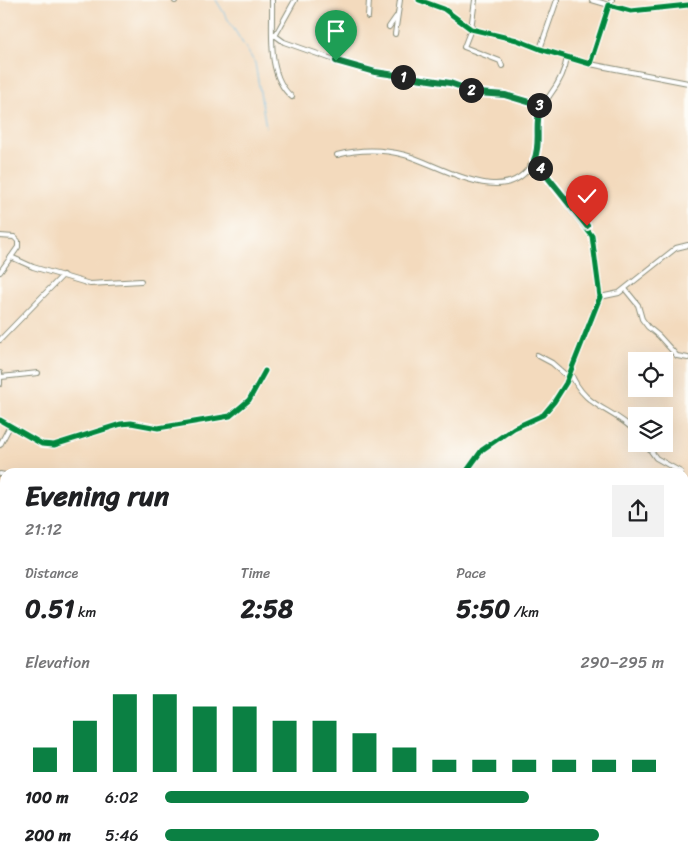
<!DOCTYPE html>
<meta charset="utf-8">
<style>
:root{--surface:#fff;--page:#f2f2f2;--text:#202124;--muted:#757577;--accent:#0b8043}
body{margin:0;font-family:Sriracha,sans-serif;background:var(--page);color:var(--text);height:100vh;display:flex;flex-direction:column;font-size:19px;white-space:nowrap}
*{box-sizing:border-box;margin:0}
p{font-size:16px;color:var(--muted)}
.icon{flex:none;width:28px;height:28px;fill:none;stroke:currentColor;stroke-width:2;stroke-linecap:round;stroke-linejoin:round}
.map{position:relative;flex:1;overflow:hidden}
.details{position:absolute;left:0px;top:468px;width:689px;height:396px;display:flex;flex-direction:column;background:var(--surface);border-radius:15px 15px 0 0;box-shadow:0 5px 20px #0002}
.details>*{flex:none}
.tools{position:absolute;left:628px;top:352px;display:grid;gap:10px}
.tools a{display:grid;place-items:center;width:45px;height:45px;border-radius:0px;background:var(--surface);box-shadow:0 5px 20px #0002;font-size:25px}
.pin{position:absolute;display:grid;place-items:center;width:42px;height:42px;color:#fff;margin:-51px -21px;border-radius:50% 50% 50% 0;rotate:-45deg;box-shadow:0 0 5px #0007}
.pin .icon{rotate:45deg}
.km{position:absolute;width:25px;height:25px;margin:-12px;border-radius:50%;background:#222;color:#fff;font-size:14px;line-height:25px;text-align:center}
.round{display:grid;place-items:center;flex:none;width:52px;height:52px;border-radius:0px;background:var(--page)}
.head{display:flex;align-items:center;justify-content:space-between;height:85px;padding:0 25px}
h1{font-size:28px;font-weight:800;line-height:38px}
.figures{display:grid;grid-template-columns:repeat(3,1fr);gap:8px;height:85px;padding:5px 25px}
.figures div{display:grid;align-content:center}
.figures b{font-size:25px;font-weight:800}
.figures small{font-size:14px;font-weight:400}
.figures p{font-size:14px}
.chart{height:140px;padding:10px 25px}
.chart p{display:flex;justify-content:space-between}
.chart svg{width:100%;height:90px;margin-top:5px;stroke:var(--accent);stroke-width:6}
ul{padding:0 25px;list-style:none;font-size:16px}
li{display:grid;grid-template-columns:80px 60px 1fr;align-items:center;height:38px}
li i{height:12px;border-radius:6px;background:var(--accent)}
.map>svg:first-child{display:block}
</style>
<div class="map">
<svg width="688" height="863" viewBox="0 0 688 863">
<rect width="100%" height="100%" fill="#fdfcf7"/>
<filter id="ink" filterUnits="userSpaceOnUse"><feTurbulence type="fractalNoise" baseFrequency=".02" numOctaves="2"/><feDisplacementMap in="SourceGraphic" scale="10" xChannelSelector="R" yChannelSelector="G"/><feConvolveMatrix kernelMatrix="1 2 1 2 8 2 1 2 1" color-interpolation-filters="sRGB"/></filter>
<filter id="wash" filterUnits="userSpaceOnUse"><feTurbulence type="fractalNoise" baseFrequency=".0096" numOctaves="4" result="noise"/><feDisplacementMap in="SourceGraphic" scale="20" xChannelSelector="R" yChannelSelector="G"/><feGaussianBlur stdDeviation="1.12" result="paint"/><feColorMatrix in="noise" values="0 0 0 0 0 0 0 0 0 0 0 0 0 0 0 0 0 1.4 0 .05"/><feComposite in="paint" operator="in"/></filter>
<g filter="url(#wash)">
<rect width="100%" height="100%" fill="#f3dabd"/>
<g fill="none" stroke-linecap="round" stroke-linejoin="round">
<!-- stream -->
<polyline stroke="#69bbe4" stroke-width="1" points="216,0 255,63 266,127"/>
</g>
</g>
<g filter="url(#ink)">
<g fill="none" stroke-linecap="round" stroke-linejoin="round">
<defs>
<g id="minor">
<path d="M272,0C273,31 266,75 292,97"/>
<polyline points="419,0 444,9 471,29 517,40 540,49 590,64 609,5 631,11 688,5"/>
<polyline points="475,0 471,29 464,47 500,61 502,66"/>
<polyline points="592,0 609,5 612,0"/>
<polyline points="175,1 175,0"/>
<polyline points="368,17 369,0"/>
<polyline points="389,27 396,17"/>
<polyline points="273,34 284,42 349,65 397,76 450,83 478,93 505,95 542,106"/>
<polyline points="395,34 400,0"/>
<polyline points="275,36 295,0"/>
<polyline points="540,49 557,0"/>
<polyline points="590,64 688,83"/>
<path d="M337,155C360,149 382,149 405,155C441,165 506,210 532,163C542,146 534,128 540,111C542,105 547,100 550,95C559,83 565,72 567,57"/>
<polyline points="0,236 14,237 18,241 18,247 11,257"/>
<polyline points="0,272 11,257 33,267 90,284 141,281"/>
<polyline points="625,289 638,305 642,319 648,327 659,336 677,356 688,358"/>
<polyline points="600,297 619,293 676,248 688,245"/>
<polyline points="0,340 63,275"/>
<polyline points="537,355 552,363 568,377"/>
<path d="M570,371C584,409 612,407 636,432"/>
<polyline points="0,373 0,384"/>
<polyline points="1,377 38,373"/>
<polyline points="0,420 42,444 54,445 121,424 131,423 158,428 230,416 249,400 265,371"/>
<polyline points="646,444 656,458 681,472"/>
<polyline points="0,445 10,426"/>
<polyline points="466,472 482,450 514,428 543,415 554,402 566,383 600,297 592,236 534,160"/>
<polyline points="0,474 5,475"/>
<polyline points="684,503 688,494"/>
<polyline points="684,586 688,590"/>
<polyline points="684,650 688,651"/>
<polyline points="684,669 688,671"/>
<polyline points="0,683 5,684"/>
<polyline points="684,696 688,698"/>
<polyline points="684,742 688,743"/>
<polyline points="684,771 688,772"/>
<polyline points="0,802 5,802"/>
<polyline points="684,829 688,830"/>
<polyline points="0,852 5,850"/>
<polyline points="684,854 688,856"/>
<polyline points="189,859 196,863"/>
<polyline points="304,859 310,863"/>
<polyline points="361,859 362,863"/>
<polyline points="598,859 614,863 637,859"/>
<polyline points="419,863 422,859"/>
<polyline points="478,863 479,859"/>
</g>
<g id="tertiary">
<polyline points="684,642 688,633"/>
<polyline points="591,863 594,859"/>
</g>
</defs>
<!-- minor casing -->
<use href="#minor" stroke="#898c78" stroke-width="6"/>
<!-- tertiary casing -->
<use href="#tertiary" stroke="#898c78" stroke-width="7"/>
<!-- minor -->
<use href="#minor" stroke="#fff" stroke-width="4"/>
<!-- tertiary -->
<use href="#tertiary" stroke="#fff" stroke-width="4.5"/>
<defs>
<g id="cycleway">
<polyline points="419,0 444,9 471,29 517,40 540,49 590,64 609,5 631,11 688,5"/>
<polyline points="0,420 42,444 54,445 121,424 131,423 158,428 230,416 249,400 265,371"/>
<polyline points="466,472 482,450 514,428 543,415 554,402 566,383 600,297 592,236 534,160"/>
</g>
</defs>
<!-- cycleway casing -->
<use href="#cycleway" stroke="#fdfcf7" stroke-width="8"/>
<!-- cycleway -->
<use href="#cycleway" stroke="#00873e" stroke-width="5"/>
</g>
</g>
<g fill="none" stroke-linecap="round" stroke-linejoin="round" filter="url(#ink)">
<defs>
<path id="route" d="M336,61L375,72L450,83L478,93L505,95L542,106C533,122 542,143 534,160L587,226"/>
</defs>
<!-- route casing -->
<use href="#route" stroke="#fff" stroke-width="10"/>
<!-- route -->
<use href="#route" stroke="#0b8043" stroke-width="6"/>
</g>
</svg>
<div class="tools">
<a><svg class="icon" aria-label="locate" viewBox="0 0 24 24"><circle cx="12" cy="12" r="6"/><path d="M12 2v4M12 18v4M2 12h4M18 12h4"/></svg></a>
<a><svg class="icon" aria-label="layers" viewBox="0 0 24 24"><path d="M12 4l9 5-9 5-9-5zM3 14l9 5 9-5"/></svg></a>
</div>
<div class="pin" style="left:336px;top:61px;background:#1e9e55"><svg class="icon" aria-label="arrive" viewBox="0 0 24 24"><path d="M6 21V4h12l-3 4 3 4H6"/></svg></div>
<div class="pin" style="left:587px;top:226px;background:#d93025"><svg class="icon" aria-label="check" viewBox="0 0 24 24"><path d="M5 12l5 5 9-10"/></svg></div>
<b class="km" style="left:403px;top:77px">1</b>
<b class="km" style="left:471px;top:90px">2</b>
<b class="km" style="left:539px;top:105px">3</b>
<b class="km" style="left:540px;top:168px">4</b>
<section class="details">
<div class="head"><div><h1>Evening run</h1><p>21:12</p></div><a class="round"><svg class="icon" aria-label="share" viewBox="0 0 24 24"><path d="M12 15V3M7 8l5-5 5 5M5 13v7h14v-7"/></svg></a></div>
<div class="figures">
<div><p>Distance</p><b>0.51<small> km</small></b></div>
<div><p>Time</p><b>2:58</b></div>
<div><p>Pace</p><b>5:50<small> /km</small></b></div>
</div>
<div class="chart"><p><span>Elevation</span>290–295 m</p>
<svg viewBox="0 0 160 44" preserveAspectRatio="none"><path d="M5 44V32M15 44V19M25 44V6M35 44V6M45 44V12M55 44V12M65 44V19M75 44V19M85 44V25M95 44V32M105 44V38M115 44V38M125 44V38M135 44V38M145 44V38M155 44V38"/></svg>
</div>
<ul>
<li><b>100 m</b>6:02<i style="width:73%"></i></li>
<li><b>200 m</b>5:46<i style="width:87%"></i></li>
</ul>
</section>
</div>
